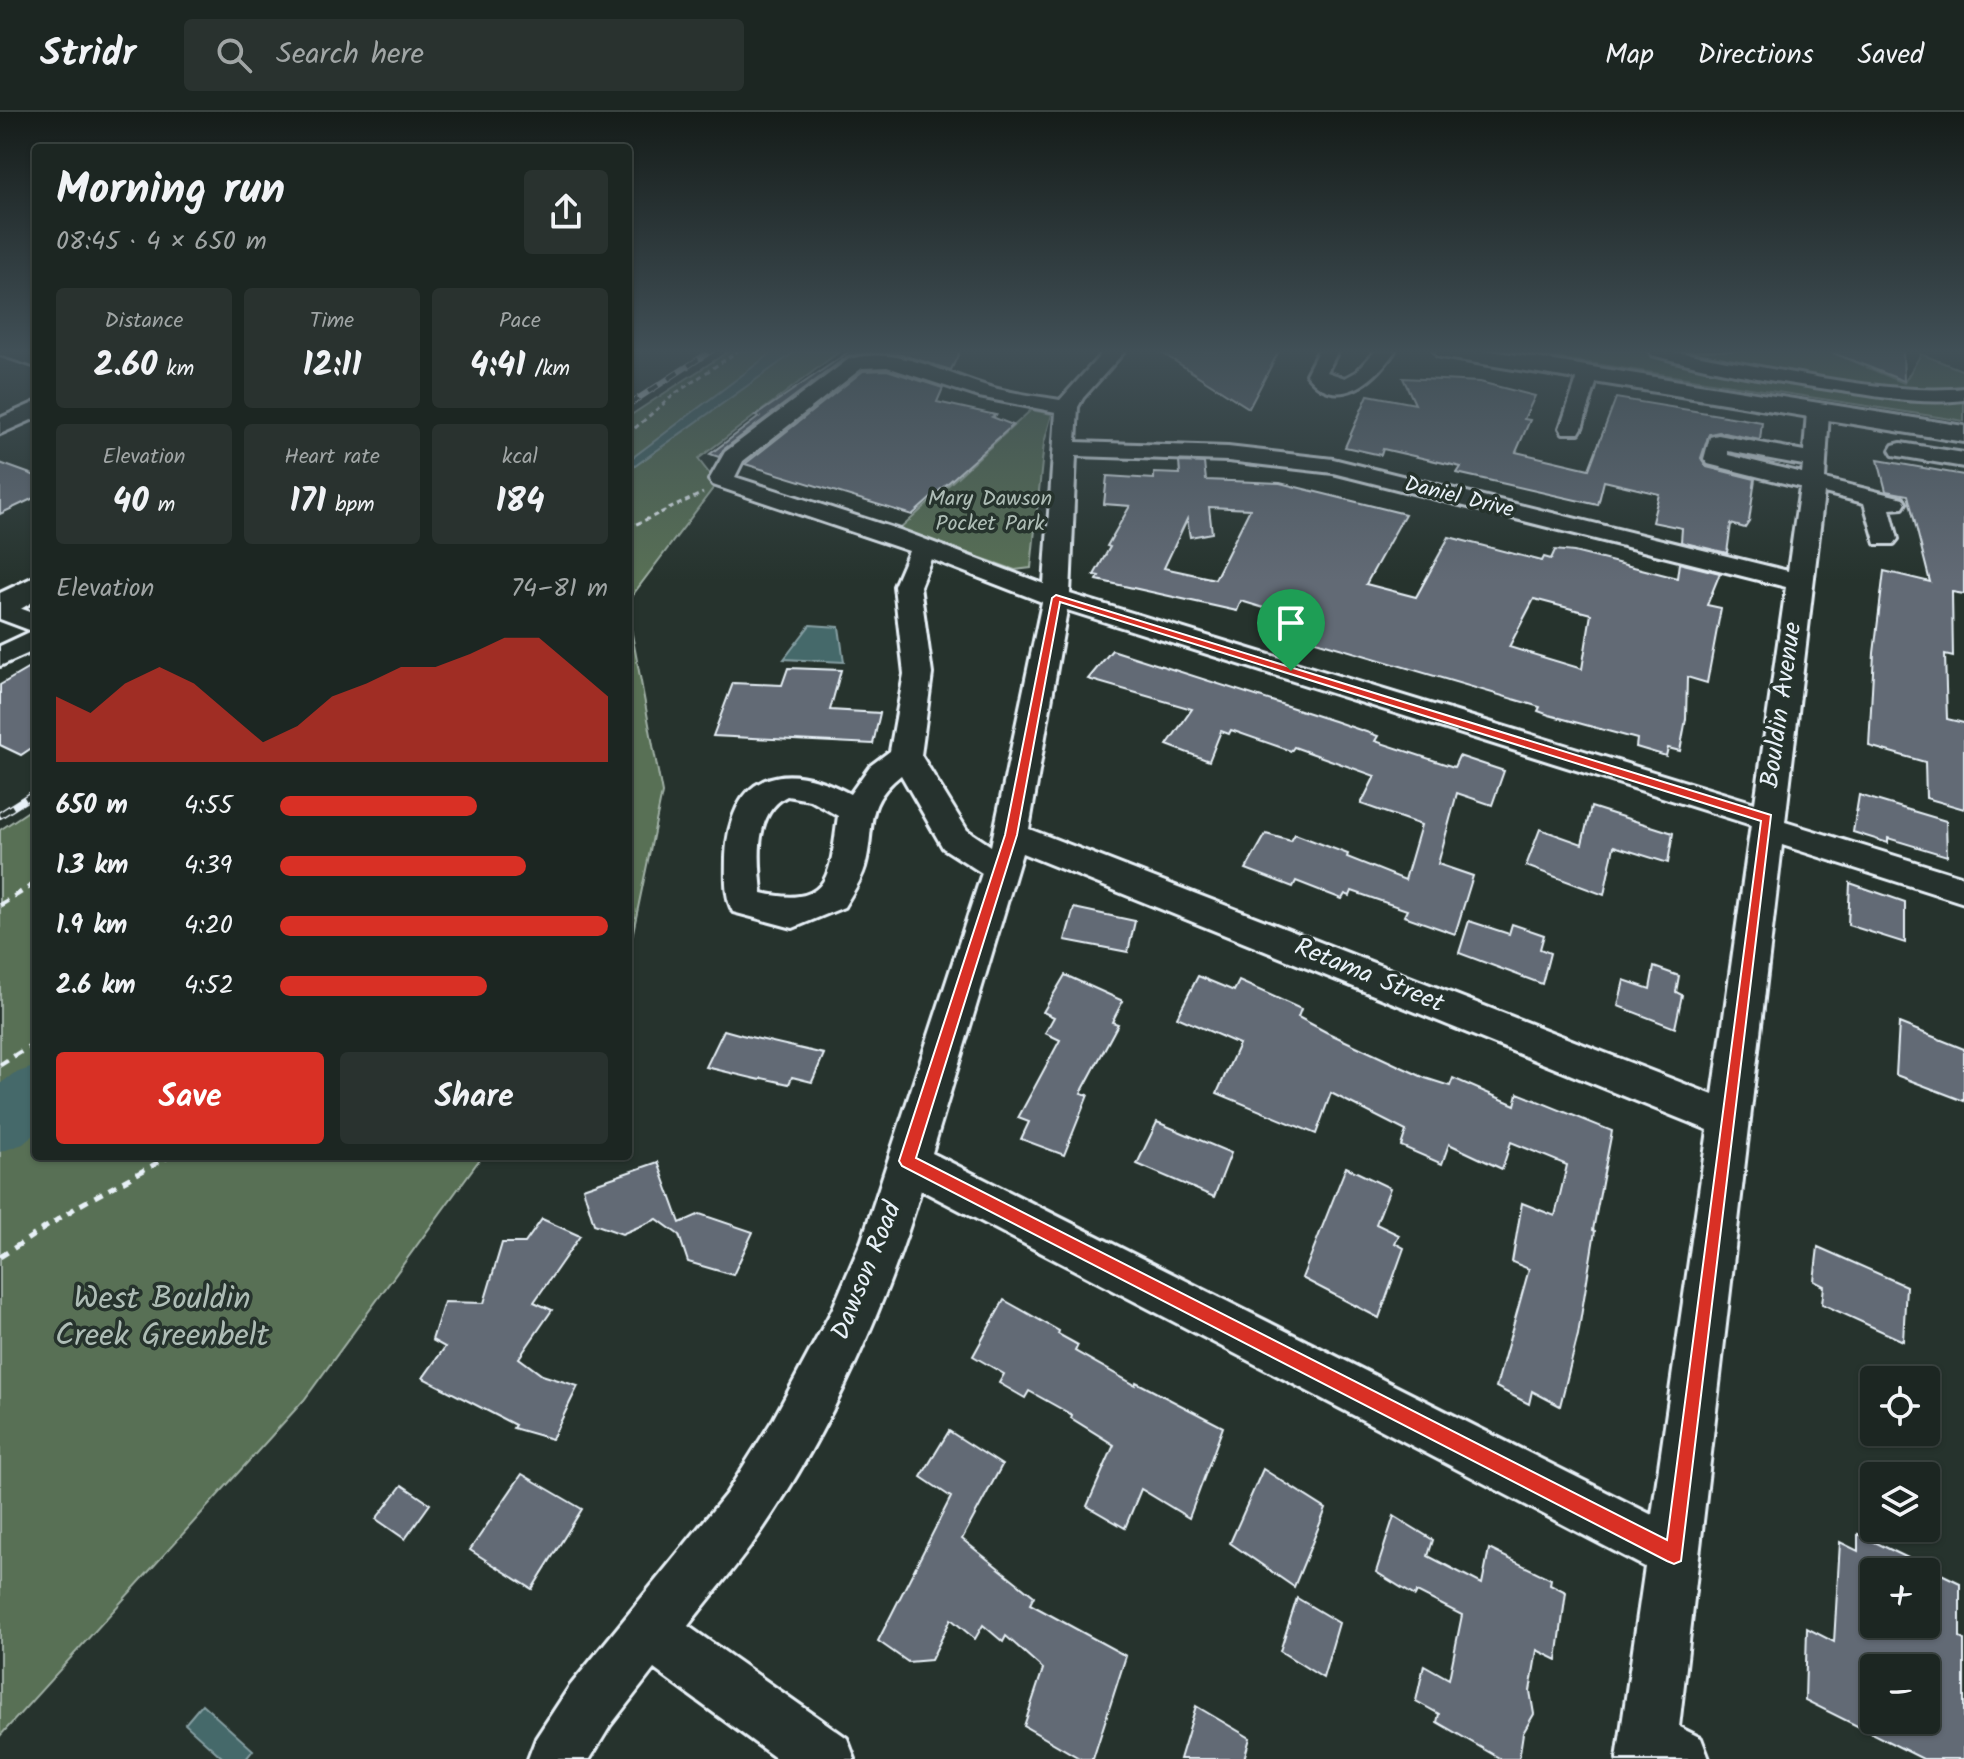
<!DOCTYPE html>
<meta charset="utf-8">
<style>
:root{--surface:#1c2622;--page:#29322f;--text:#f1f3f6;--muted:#a0a5a5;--line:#3a4340;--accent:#d93025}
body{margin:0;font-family:Kalam,sans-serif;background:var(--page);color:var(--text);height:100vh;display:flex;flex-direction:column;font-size:30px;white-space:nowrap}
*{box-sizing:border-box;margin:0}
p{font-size:26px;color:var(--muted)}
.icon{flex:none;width:44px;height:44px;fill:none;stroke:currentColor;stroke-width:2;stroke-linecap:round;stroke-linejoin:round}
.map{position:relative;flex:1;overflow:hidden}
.side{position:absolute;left:32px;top:32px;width:600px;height:1016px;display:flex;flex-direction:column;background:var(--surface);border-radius:8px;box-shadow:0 2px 6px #0004,0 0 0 2px var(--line)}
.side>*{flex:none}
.buttons{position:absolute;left:1860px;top:1254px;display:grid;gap:16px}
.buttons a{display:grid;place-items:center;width:80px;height:80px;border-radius:8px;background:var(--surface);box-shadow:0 2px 6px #0004,0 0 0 2px var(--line);font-size:40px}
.pin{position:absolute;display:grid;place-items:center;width:68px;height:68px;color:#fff;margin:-82px -34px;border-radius:50% 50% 50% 0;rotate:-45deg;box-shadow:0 0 8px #0007}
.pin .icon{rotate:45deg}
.round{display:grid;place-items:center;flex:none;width:84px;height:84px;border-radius:8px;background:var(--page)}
.summary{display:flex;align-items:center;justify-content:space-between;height:136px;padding:0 24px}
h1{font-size:44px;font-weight:700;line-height:60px}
.metrics{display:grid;grid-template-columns:repeat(3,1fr);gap:12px;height:136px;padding:8px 24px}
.metrics div{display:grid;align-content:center;border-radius:8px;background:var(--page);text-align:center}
.metrics b{font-size:34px;font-weight:700}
.metrics small{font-size:22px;font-weight:400}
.metrics p{font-size:22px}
.chart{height:224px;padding:16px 24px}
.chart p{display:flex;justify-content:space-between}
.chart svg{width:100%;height:144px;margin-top:8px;fill:var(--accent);opacity:.7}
.primary-button{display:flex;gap:16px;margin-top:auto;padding:16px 24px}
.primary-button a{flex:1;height:92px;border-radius:8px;background:var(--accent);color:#fff;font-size:32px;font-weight:700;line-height:92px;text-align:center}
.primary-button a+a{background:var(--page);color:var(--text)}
ul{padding:0 24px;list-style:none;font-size:26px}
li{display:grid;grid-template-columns:128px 96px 1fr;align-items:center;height:60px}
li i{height:20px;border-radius:10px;background:var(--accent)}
header{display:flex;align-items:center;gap:48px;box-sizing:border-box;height:112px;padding:0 40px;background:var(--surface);border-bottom:2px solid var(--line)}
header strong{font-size:38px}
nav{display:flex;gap:44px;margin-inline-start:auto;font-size:28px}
.search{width:560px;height:72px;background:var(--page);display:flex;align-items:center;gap:20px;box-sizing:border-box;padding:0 28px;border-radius:8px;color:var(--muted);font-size:30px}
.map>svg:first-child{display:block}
</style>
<header>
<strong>Stridr</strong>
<div class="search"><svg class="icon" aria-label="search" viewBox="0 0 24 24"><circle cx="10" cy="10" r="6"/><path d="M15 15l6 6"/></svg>Search here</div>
<nav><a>Map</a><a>Directions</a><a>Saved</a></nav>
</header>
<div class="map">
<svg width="1964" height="1647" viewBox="0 0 1964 1647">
<rect width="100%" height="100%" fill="#26332d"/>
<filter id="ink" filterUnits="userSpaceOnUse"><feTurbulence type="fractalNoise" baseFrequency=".0125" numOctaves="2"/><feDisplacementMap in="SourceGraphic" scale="16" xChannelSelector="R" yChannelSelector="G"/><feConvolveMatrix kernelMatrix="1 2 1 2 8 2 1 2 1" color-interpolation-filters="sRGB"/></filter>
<g filter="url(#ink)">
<!-- green -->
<g fill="#587054" stroke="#a0b0a6" stroke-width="2">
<polygon points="729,239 840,239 698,347 712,365 720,367 628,489 628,305"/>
<polygon points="1512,239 1828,239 1904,271 1921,242 1964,259 1964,309"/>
<polygon points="1031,298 1052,302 1044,331 1031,456 1015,458 900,417"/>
<polygon points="628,501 662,681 628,844"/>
<polygon points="36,694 36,1044 482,1044 304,1288 0,1624 0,718"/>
</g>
<!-- water -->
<g fill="#45696a" stroke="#869fa3" stroke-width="2">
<polygon points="774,239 796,239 628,359 628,349"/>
<polygon points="810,513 839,515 844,550 784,547"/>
<polygon points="202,1592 253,1638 246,1647 224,1647 185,1612"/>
</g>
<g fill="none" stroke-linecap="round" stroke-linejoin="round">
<!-- stream -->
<polygon fill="#869fa3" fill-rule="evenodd" points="36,967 36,977 0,986 0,976"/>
<!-- river -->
<polygon fill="#45696a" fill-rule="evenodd" points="36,954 36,1021 23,1032 0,1040 0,972 13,962"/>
</g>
<!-- building -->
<g fill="#626b75" stroke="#e8f1f8" stroke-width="2" fill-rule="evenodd">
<polygon points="850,239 960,239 951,258 902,243 867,241 848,244 723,338 719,345 710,342 759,305 755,304"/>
<polygon points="1159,239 1279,239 1249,296"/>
<polygon points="1832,239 1903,239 1904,269 1831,240"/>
<polygon points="887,258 943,276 937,290 996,303 992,305 1013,313 912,403 745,352 863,259"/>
<polygon points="1403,266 1480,270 1535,284 1524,307 1530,308 1516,340 1589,357 1616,286 1762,310 1760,328 1719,320 1709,322 1701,346 1707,355 1755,367 1749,410 1745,416 1731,412 1727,441 1681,430 1682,416 1652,410 1659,382 1604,369 1598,393 1457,361 1461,355 1383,337 1381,343 1345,335 1368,283 1415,292"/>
<polygon points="1878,348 1964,363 1964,482 1952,480 1953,545 1945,543 1947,607 1964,611 1964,697 1926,686 1925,650 1869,634 1874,541 1884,459 1930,470 1908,383 1886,379"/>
<path d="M1179,350L1204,351L1206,368L1280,371L1405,402L1366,472L1416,485L1449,425L1542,449L1544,445L1551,447L1555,438L1574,440L1677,466L1679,451L1720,461L1707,493L1721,496L1707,571L1687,565L1686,607L1680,639L1668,636L1666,644L1636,635L1637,627L1549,603L1538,599L1540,595L1305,526L1313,511L1241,489L1237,499L1097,468L1099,464L1094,463L1110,435L1107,434L1130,394L1104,392L1107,364L1154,367V361L1180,362ZM1209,395L1250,397L1215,467L1164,456L1187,407L1190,425L1212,421ZM1534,487L1591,502L1582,557L1509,535Z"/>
<polygon points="0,351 36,364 36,385 0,402"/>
<polygon points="1112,538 1334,609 1378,624 1375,629 1454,655 1459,644 1504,659 1492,693 1457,681 1438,752 1473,764 1455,822 1404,804 1407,798 1352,779 1350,784 1345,782 1342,787 1296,769 1293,775 1246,757 1266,722 1291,729 1295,722 1348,742 1347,745 1405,768 1421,713 1361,692 1375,664 1294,635 1291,639 1231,618 1229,622 1221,619 1209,649 1167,633 1192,597 1088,567"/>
<polygon points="36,552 36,633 21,643 0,633 0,573"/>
<polygon points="788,556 841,558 830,598 880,601 873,632 713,624 733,571 782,573"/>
<polygon points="1859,683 1946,709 1947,744 1888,726 1888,731 1853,720"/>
<polygon points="1591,695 1673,721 1668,751 1614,734 1604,783 1526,754 1540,717 1582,732"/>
<polygon points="1850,771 1905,790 1905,831 1848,813"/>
<polygon points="1074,796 1135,809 1128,840 1065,828"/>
<polygon points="1469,809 1509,822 1512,812 1544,823 1540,837 1550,841 1542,872 1459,841"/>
<polygon points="1654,855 1679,864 1676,880 1682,883 1675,916 1618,894 1624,868 1650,877"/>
<polygon points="1065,863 1123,889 1112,910 1118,912 1081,981 1088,983 1064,1043 1021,1027 1029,1010 1018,1006 1060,928 1045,921 1054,905 1043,900"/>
<polygon points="1198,864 1234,879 1239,869 1301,897 1298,905 1326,920 1425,966 1450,974 1453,966 1515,993 1518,981 1612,1019 1593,1118 1595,1119 1578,1223 1560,1294 1532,1279 1529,1292 1496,1275 1529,1157 1512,1150 1522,1091 1555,1104 1567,1053 1511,1030 1502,1057 1449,1032 1442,1052 1401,1034 1406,1019 1331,981 1316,1022 1217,981 1239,932 1177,905"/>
<polygon points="1899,911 1964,937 1964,989 1896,963"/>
<polygon points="724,918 742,923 824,942 812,970 792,965 789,972 762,966 760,968 706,955"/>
<polygon points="1157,1010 1231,1041 1214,1085 1137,1052"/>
<polygon points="658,1050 680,1111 700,1102 753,1120 733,1163 688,1150 679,1123 657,1107 622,1122 594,1112 583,1076"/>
<polygon points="1346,1055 1390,1076 1376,1112 1399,1123 1395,1131 1404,1136 1379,1206 1302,1166"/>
<polygon points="542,1107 580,1124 534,1190 552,1198 519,1246 542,1263 578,1274 552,1327 513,1316 515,1313 423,1266 445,1235 432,1228 444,1190 484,1191 502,1131 525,1131"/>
<polygon points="1818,1135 1906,1174 1903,1229 1822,1192 1824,1174 1814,1169"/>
<polygon points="1004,1188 1059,1219 1058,1222 1078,1233 1075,1239 1135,1273 1136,1270 1223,1315 1189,1406 1141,1377 1125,1416 1087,1394 1114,1333 1071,1306 1072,1303 1029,1279 1025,1286 999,1271 1004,1262 973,1244"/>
<polygon points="949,1319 1002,1353 962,1427 1034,1484 1030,1492 1126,1544 1093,1647 1081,1647 1024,1614 1043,1557 1006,1524 1003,1530 983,1513 975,1527 951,1507 931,1548 908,1550 878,1529 951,1385 921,1365"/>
<polygon points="1263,1357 1326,1397 1294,1475 1230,1431"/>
<polygon points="522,1362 582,1397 532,1477 470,1438"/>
<polygon points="402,1373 430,1392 405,1427 376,1407"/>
<polygon points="1394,1404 1433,1428 1428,1444 1482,1472 1489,1437 1551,1467 1550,1472 1566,1480 1557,1548 1537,1538 1530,1579 1534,1602 1523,1621 1519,1647 1501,1647 1437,1610 1439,1602 1416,1589 1424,1553 1449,1567 1462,1503 1417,1480 1415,1484 1376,1460"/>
<path d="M1858,1422L1960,1471V1526L1964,1528V1647H1923L1805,1588L1807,1516L1834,1530L1840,1430L1858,1439ZM1874,1460H1926V1512H1874ZM1874,1556H1926V1608H1874Z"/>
<polygon points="1297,1486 1339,1511 1323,1566 1280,1539"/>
<polygon points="1196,1594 1250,1626 1244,1647 1180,1647"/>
</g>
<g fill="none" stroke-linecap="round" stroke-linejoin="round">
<defs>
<g id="minor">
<polygon points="0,239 26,239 36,242 36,255 0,243"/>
<path d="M1104,239H1125L1083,286L1078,295L1076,330L1228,335L1333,347L1788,459L1800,375L1708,352L1704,347L1710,325L1718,323L1804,339L1807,300L1818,293L1829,300L1825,367L1903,386L1906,391L1903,396L1890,397L1898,427L1894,432H1876L1864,391L1824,381L1785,710L1964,765V791L1782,733L1679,1615L1701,1626L1709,1647H1617L1645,1455L921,1078C887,1192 830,1319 762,1418C740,1451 712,1482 688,1514L847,1626L855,1647H777L654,1557L610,1614L590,1647H528L536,1626L570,1574L726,1382L774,1306L832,1198L862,1128L982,761L943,736L901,663C862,694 876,716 865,755C861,769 851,783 844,795L793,816L733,800C724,784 726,763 726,745C730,662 782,645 850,682L870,654L890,639L904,562L894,474L909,439L713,373L709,368L725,340L849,247C898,234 941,260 987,274C1010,281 1035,284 1060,288ZM887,255L979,285L1056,300L1044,472L900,418L735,365L743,349L862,256ZM1728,339L1803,353L1802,361L1728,343ZM1076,344L1228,349L1333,361L1786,475L1755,691L1070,482ZM931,447L1042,490L991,734L967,718L921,643L932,562L920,474ZM1067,498L1751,713L1713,983L1029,717ZM787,684L810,688L838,704C830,760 832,797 762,781C759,748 753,702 787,684ZM1022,741L1708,1018L1652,1403L932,1041Z"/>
<path d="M1318,239H1338L1327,260L1345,266L1356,260L1375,239H1395C1375,269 1337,302 1306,262Z"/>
<path d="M1649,239C1680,238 1709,246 1739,251C1805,263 1899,283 1964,276V288C1922,293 1882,285 1841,279C1777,270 1714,260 1652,243Z"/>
<polygon points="1589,256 1599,262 1582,316 1579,321 1563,321 1560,316 1579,262"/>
<polygon points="36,290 36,306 0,322 0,306"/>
<polygon points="1901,331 1964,341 1964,355 1893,343 1890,338 1893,333"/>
<polygon points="0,489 36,502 36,538 0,554 0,534 32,519 0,507"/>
</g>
<g id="major">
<polygon points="1434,239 1492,239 1964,314 1964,330 1446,246 1437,244"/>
<polygon points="36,464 36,488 12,502 0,505 0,481"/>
</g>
</defs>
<!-- minor casing -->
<use href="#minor" stroke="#e8f1f8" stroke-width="6"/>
<!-- major casing -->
<use href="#major" stroke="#e8f1f8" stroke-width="6"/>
<!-- path-far1 -->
<g stroke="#e8f1f8" stroke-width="3" stroke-dasharray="5 4" stroke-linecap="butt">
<polyline points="628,322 676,281 738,239"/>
<polyline points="628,416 703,381"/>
</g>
<!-- path -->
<g stroke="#e8f1f8" stroke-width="5" stroke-dasharray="9 7" stroke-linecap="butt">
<polyline points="0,793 36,771"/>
<polyline points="0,953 36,930"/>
<polyline points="0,1145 80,1093 170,1044"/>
</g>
<!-- minor -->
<use href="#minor" fill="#26332d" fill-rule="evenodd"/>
<!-- major -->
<use href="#major" fill="#26332d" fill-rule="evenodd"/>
<defs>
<polyline id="rail-far1" points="628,293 711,239"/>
<polyline id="rail" points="0,703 36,680"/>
</defs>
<!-- rail-far1 casing -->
<use href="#rail-far1" stroke="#e8f1f8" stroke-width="6"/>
<!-- rail casing -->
<use href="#rail" stroke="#e8f1f8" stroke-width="8"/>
<!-- rail-far1 -->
<use href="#rail-far1" stroke="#26332d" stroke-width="4" stroke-dasharray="12" stroke-linecap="butt"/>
<!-- rail -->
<use href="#rail" stroke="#26332d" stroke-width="5" stroke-dasharray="15" stroke-linecap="butt"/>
</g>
</g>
<!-- sky -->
<linearGradient id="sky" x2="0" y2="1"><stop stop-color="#151c19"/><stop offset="0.51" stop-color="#415057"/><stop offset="1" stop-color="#415057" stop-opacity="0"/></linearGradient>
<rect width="1964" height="469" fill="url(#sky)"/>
<!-- route -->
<path fill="#d93025" stroke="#fff" stroke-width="2" fill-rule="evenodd" d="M1056,483L1771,703L1681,1449L1674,1452L1667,1449L902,1054L899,1049L1005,723L1052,486ZM1060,490L1761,709L1667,1428L916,1046L1017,723Z"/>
<g text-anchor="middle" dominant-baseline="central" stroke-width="7" stroke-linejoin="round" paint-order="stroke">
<!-- far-street labels -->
<g font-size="22" fill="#e8f1f8" stroke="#26332d">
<text transform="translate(1459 386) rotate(14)">Daniel Drive</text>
</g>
<!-- far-park labels -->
<g font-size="22" fill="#aebdb6" stroke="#26332d">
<text x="990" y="387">Mary Dawson<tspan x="990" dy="25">Pocket Park</tspan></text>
</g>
<!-- street labels -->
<g font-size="26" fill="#e8f1f8" stroke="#26332d">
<text transform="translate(1782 593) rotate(-82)">Bouldin Avenue</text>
<text transform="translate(1369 864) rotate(22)">Retama Street</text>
<text transform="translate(867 1159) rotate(-68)">Dawson Road</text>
</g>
<!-- near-park labels -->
<g font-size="32" fill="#aebdb6" stroke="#26332d">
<text x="162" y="1187">West Bouldin<tspan x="162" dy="37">Creek Greenbelt</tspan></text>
</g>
</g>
</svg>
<div class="buttons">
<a><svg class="icon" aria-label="locate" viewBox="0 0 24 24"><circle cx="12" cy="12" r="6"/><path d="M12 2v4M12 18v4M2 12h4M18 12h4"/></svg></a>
<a><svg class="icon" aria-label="layers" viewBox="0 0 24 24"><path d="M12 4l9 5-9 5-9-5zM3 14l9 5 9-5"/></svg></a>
<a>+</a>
<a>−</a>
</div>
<div class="pin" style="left:1291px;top:559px;background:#1e9e55"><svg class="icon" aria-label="arrive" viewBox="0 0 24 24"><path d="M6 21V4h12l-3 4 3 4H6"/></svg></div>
<section class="side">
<div class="summary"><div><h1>Morning run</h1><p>08:45 · 4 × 650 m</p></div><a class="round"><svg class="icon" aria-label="share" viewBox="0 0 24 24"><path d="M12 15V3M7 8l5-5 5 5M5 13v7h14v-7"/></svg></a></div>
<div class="metrics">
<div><p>Distance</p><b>2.60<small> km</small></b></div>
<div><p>Time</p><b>12:11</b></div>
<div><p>Pace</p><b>4:41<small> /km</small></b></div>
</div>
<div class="metrics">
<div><p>Elevation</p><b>40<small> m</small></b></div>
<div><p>Heart rate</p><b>171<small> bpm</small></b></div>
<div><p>kcal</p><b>184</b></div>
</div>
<div class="chart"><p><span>Elevation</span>74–81 m</p>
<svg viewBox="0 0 160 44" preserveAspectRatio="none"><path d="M0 44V24L10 29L20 20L30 15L40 20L50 29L60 38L70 33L80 24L90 20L100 15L110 15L120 11L130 6L140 6L150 15L160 24V44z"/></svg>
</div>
<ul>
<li><b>650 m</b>4:55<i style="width:60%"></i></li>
<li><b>1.3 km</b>4:39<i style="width:75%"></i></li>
<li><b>1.9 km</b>4:20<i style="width:100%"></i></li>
<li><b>2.6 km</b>4:52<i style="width:63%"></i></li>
</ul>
<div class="primary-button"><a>Save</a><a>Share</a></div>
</section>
</div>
